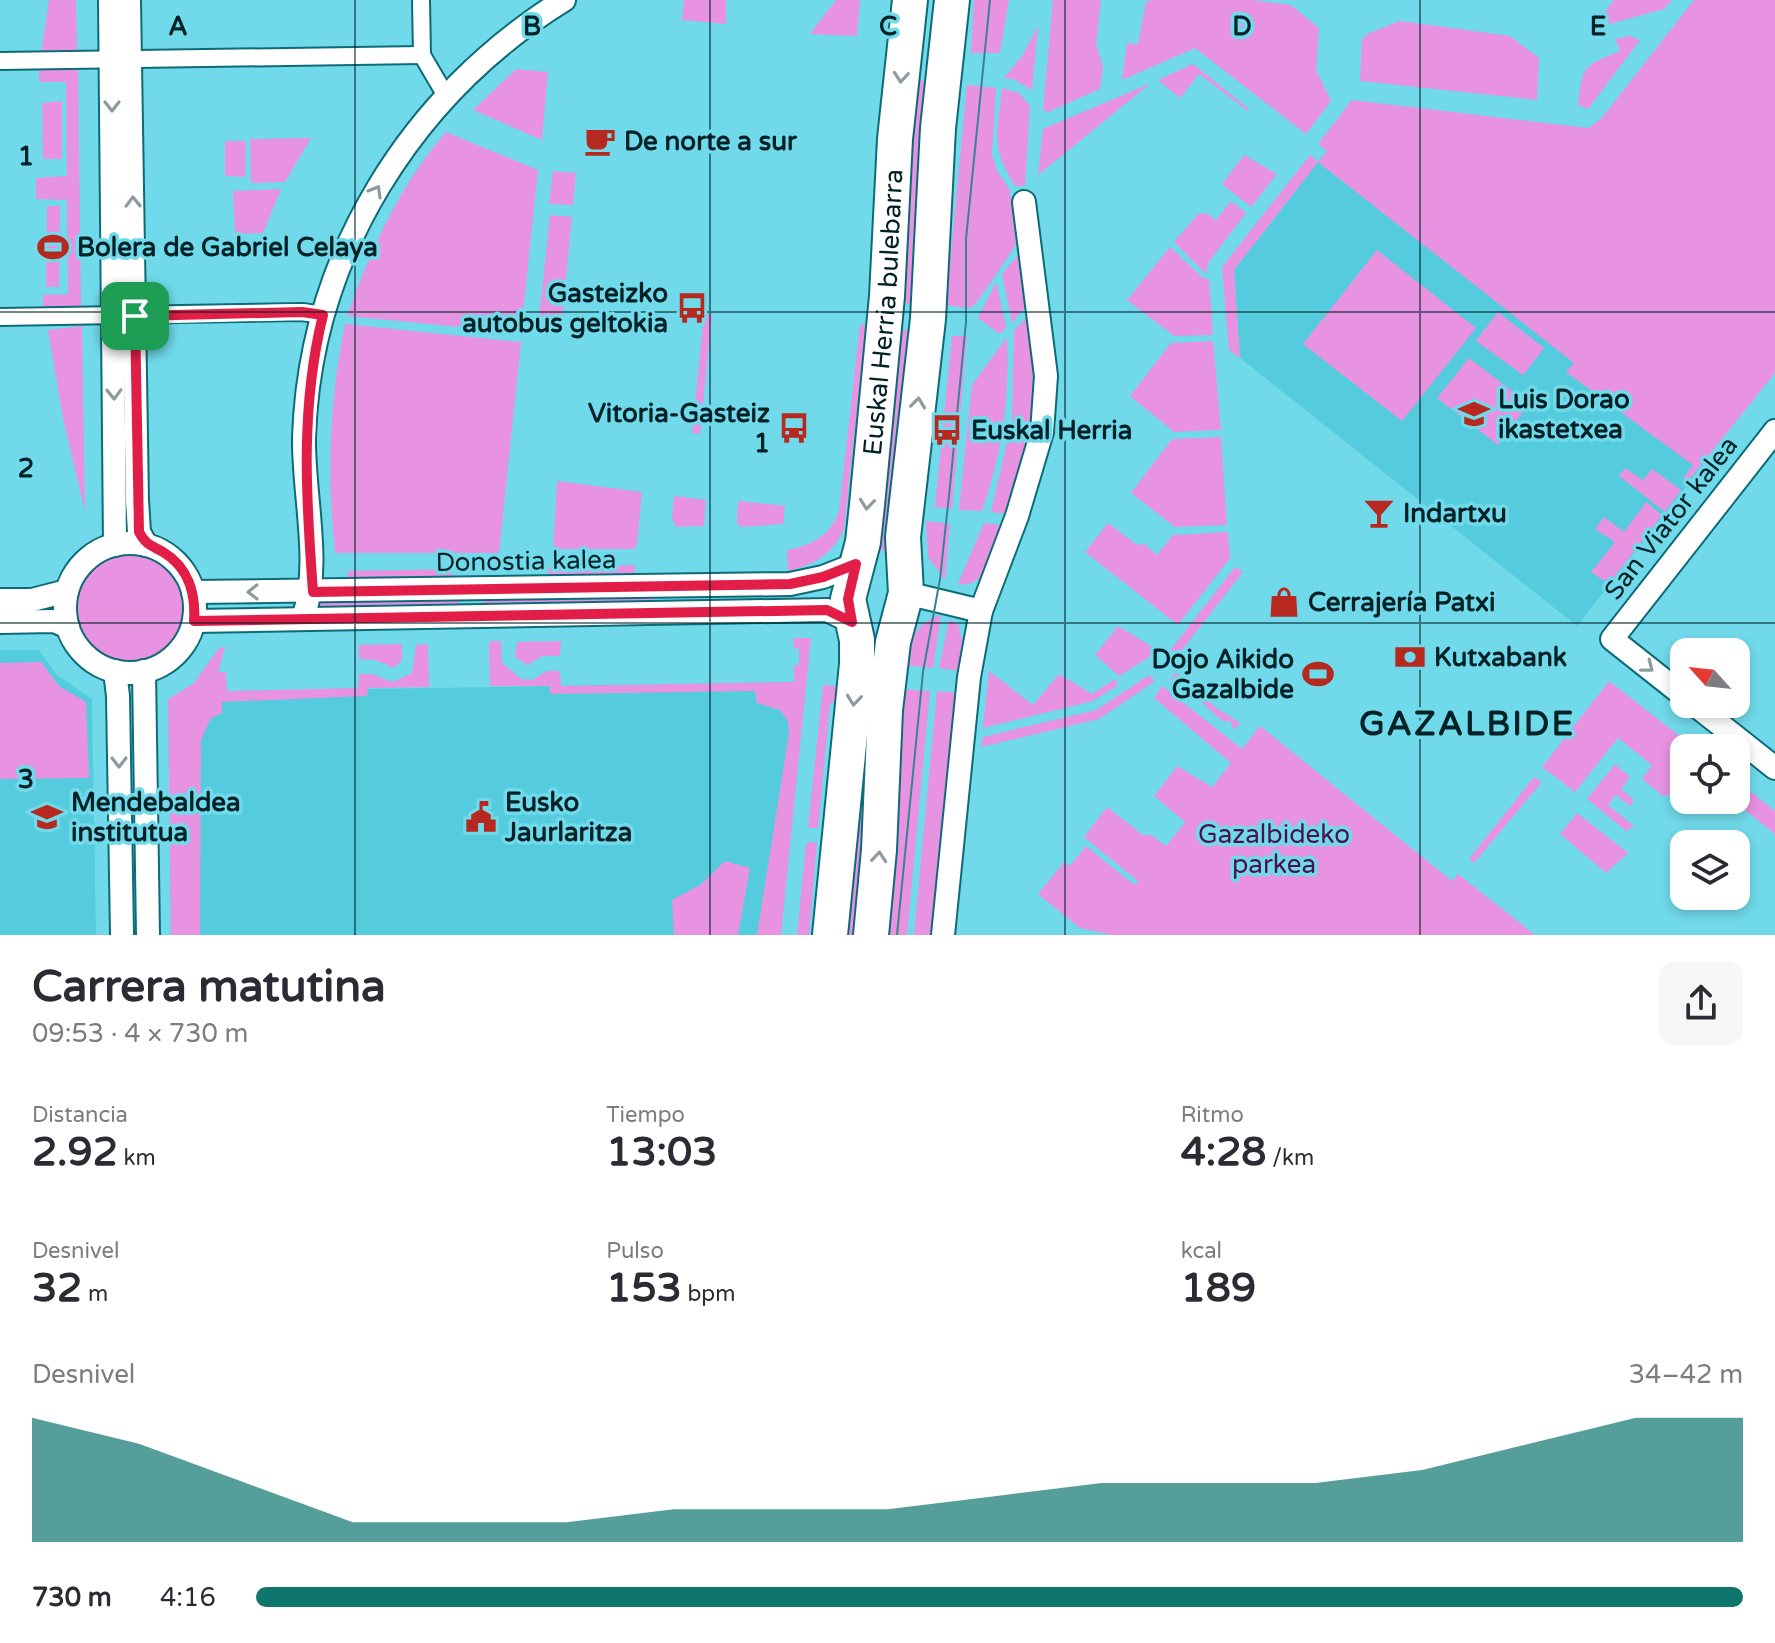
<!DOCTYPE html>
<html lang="es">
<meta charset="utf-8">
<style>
:root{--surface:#fff;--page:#f7f7f7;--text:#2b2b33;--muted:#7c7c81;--accent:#0f766e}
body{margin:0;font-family:"Varela Round",sans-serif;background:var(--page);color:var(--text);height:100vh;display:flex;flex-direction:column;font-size:30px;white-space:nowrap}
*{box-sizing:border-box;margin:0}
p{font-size:26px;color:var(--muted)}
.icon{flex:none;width:44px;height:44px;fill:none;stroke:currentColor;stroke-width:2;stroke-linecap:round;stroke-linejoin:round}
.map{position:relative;height:935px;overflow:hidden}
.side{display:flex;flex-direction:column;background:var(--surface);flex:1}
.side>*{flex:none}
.needle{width:52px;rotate:297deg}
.buttons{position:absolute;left:1670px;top:638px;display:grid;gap:16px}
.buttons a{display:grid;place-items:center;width:80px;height:80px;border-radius:16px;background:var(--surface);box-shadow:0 4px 12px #0003;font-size:40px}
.pin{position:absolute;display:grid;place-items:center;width:68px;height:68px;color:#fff;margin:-34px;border-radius:16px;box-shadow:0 4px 12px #0006}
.round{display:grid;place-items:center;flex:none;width:84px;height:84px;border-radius:16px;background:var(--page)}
.headline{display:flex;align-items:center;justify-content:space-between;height:136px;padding:0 32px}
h1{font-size:44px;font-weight:700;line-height:60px}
.figures{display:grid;grid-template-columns:repeat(3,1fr);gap:12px;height:136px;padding:8px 32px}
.figures div{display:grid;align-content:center}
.figures b{font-size:40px;font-weight:700}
.figures small{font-size:22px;font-weight:400}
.figures p{font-size:22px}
.chart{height:224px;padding:16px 32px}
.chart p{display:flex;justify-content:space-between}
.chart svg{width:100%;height:144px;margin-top:8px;fill:var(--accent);opacity:.7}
ul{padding:0 32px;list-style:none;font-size:26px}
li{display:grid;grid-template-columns:128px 96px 1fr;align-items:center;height:60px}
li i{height:20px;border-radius:10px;background:var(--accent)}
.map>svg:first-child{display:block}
</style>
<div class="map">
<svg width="1775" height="935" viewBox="0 0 1775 935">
<rect width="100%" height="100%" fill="#70daeb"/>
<!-- built -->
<g fill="#55ccde">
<polygon points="1318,162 1704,464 1577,626 1240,358 1234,270"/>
<polygon points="0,650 39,650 56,674 92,699 96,935 0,935"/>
<polygon points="805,682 781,935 171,935 168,699 182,692"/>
</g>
<!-- green -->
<g fill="#e892e2">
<polygon points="49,0 76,0 77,53 41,54"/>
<polygon points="684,0 726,0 726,24 682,20"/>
<polygon points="836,0 860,0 857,36 810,34"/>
<polygon points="974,0 1009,0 1000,53 971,53"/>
<polygon points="1053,0 1101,0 1096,44 1103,67 1100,89 1048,112 1043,110"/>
<polygon points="1152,0 1252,0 1291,5 1319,28 1316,70 1331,101 1306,134 1195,48 1122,80 1127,43 1138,44 1146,2"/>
<polygon points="1614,0 1672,0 1664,9 1609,24 1604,13"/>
<polygon points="1694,0 1775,0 1775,373 1688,481 1683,478 1693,465 1566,372 1574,363 1318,162 1234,270 1240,358 1229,350 1222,267 1310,155 1318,162 1327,151 1318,144 1352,100 1588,128 1601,119"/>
<polygon points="1400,21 1510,36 1539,58 1537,100 1360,81 1362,40 1367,34"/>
<polygon points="1038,26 1032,90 1013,79 1004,78 1022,56"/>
<path d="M1630,36L1640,40L1588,109L1578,105C1583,65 1583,66 1620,51L1615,39Z"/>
<polygon points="1193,64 1249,109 1248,111 1199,74 1180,98 1158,80"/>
<polygon points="78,67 81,306 43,307 43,295 68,294 67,200 36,199 36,178 67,176 66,82 39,82 39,68"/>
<polygon points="516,69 548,72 542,140 473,110"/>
<polygon points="916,80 927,81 913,304 903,303"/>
<polygon points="1151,83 1038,175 1043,129"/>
<path d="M967,85L996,88L992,154L997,171L1010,190L1016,245C1009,254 976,306 972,307C965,309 954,306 946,305Z"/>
<path d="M1002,88L1019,93L1030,106L1025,186H1015C990,144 997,136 1002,88Z"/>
<polygon points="62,101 62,159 43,159 42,103"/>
<path d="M446,132L538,170L521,333L347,316C371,249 399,186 446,132Z"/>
<polygon points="311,138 285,182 251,183 250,139"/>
<polygon points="225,141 246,141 245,177 225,176"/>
<polygon points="1244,155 1277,174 1251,207 1222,184"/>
<polygon points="553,171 576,173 573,205 549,204"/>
<polygon points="281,189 263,233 235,234 233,191"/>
<polygon points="1231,201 1246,213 1208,263 1206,274 1174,242 1198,214 1206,213 1216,220"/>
<polygon points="47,206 60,206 59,287 46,287"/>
<polygon points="550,215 572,217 561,329 538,328"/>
<polygon points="1170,247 1204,279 1209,278 1213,335 1174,336 1127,300"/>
<polygon points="1377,250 1476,328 1402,421 1303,344"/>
<polygon points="1018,255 1029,303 1012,323 1002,274"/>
<polygon points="996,282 1006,328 1000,334 978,318"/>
<polygon points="1498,312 1544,348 1523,375 1476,341"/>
<polygon points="704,314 712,315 700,434 692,433"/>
<path d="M1029,315C1038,398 1030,435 1008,514L991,512L1012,420L1014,331Z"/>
<path d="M345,324L521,342L499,553H335C327,474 329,402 345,324Z"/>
<path d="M860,325H866L844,529C832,555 815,564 788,571L787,550C812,545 830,536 839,511Z"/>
<polygon points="82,326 85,512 63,418 48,330"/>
<polygon points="901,330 911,330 887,551 882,551 880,548"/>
<polygon points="952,336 967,336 952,509 935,507"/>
<path d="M1007,337C1010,398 1002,454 982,511L959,510L972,385Z"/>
<polygon points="1213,341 1221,430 1174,432 1130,396 1171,343"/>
<polygon points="1469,358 1529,404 1498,445 1437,398"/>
<polygon points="1221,437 1227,525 1175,527 1131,493 1172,439"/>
<polygon points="1625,468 1643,480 1652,469 1681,490 1665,512 1619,476"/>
<polygon points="557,481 642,492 637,544 634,549 553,549"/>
<polygon points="674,496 706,500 704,526 676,527 672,518"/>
<polygon points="738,501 785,506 783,524 742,527 737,523"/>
<polygon points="1646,502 1662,515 1609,584 1591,572 1615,542 1595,529 1604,517 1624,532"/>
<polygon points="926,521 950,524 945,580 928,557"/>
<path d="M984,523L1003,525C994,547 989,589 958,584Z"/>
<polygon points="1108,523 1137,545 1144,544 1157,555 1173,535 1228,532 1230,558 1178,625 1085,552"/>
<circle cx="130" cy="607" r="56"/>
<polygon points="635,565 635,573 548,575 549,567"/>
<polygon points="1235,567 1243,572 1175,659 1168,653"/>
<polygon points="452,569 452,576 347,578 348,571"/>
<polygon points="652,596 655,604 483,606 483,598"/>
<polygon points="460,599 460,607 316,610 322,600"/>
<path d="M941,615L933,668L903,665C910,641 915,623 941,615Z"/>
<polygon points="949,620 958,624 964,647 960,671 939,668"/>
<polygon points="1118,626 1159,651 1119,676 1095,655"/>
<polygon points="793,638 811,638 781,935 757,935 789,733 788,721 780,710 757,703 755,691 550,694 550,686 490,686 489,641 501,641 502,663 521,679 532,680 547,671 560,671 561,686 794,682 794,665 799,665 799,648 794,649"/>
<polygon points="561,641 560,656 543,656 527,665 515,657 517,642"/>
<polygon points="402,644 402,660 394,668 375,660 359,659 359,645"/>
<polygon points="428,644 429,687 368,688 367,696 222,702 222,713 211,718 201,740 200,935 171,935 168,699 194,683 219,648 225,647 218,672 226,672 227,691 358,688 359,674 371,674 393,682 412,673 416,645"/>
<polygon points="41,662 59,686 86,702 89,778 0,779 0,663"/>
<polygon points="989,671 1033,705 1059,674 1092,694 1115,679 1118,685 1093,701 983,728"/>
<polygon points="1176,672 1183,682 1188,682 1215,707 1240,723 1234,730 1230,721 1222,721 1195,696 1170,680"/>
<polygon points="1149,675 1155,681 1099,719 981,747 983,737 1096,710"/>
<polygon points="1609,681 1695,748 1684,748 1684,798 1678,793 1663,796 1642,779 1652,765 1618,738 1575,792 1542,767"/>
<polygon points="823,685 838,686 836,699 830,705 818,828 808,828"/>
<polygon points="867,686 876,687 859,935 843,935"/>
<polygon points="1162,686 1242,749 1260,726 1452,881 1458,874 1535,935 1112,935 1080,928 1038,894 1064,862 1070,866 1086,846 1133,884 1139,882 1084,837 1107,807 1143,835 1151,835 1166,846 1185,822 1154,796 1177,766 1212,787 1231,763 1154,698"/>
<polygon points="901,689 930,691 907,935 884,935"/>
<polygon points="937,691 958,693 935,935 914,935"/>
<polygon points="1615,764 1630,777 1621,789 1634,800 1630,806 1616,795 1608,805 1634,826 1626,831 1587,799"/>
<polygon points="1534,777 1542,782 1474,863 1469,859"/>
<polygon points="1736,780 1775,811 1775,834 1732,800 1736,800"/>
<polygon points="1577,813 1628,853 1606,873 1560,834"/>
<polygon points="817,842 809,935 797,935 806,843"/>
<polygon points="725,861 750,868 738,935 674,935 672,900 700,885"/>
</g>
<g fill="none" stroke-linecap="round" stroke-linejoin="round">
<defs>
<g id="pedestrian">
<polyline points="421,0 422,55 446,96"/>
<polyline points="0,61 422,55"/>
<polyline points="0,317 302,312 323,315"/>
</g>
<g id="minor">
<polyline points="110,0 115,545"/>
<polyline points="129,0 137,500 139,532 146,545"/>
<circle cx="130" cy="608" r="65"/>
<polyline points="193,592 790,584 823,577 856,564"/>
<polyline points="906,593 981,611"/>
<polyline points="0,600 32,600 67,591"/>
<path d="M303,618C322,565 303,495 304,437C310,256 412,94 564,0"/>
<polyline points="194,621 827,610 852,622"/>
<polyline points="0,622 54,621 68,627"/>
<polyline points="115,671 118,696 122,935"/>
<polyline points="144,671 148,935"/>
<polyline points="1684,696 1612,639 1775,431"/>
<polyline points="1694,704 1775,768"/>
<polyline points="943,935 969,677 981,611 1017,516 1042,432 1046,376 1024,202"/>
</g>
<g id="primary">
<path id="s1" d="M830,935L857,664V640L848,599L863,542L867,505L887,296L895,139L910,0"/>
<polyline points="871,935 879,850 885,710 893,642 906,593 903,537 928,319 938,128 952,0"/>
</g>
</defs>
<!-- pedestrian casing -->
<use href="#pedestrian" stroke="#0d6b78" stroke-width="20"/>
<!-- minor casing -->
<use href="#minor" stroke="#0d6b78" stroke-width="26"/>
<!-- primary casing -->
<use href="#primary" stroke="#0d6b78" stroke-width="38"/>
<!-- pedestrian -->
<use href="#pedestrian" stroke="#fff" stroke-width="16"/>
<!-- minor -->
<use href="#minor" stroke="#fff" stroke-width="22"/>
<!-- primary -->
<use href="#primary" stroke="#fff" stroke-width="34"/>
<!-- tram -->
<polyline stroke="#3a828d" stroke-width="2" points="897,935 923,672 940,579 950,486 966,322 966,239 990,0"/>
</g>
<!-- one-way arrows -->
<defs><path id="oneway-chevron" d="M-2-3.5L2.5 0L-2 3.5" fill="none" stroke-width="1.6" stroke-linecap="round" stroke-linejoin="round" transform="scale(2)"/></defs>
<g stroke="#8c9b9d">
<use href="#oneway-chevron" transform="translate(901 77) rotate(95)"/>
<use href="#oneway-chevron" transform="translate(112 106) rotate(90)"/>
<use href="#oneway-chevron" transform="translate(376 191) rotate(-60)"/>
<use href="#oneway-chevron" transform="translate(133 202) rotate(-91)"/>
<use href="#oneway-chevron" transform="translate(114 394) rotate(89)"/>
<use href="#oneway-chevron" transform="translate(918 403) rotate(-83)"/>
<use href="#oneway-chevron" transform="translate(867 504) rotate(96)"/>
<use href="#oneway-chevron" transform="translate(253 592) rotate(179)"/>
<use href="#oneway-chevron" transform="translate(1648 667) rotate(38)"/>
<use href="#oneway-chevron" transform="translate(854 700) rotate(96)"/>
<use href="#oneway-chevron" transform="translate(119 762) rotate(90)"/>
<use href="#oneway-chevron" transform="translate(879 857) rotate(-85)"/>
</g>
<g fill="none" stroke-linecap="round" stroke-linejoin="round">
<defs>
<path id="route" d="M302,312L323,315C300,408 306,497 313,592L790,584L823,577L856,564L848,599L852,622L827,610L194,621C196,593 188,567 163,552C151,545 146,545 139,532L135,316Z"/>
</defs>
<!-- route casing -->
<use href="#route" stroke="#fff" stroke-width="16"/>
<!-- route -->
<use href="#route" stroke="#e11d48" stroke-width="10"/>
</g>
<!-- grid -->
<path fill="none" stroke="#002126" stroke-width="2" stroke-opacity="0.55" d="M355,0V935M710,0V935M1065,0V935M1420,0V935M0,312H1775M0,623H1775"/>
<!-- icons -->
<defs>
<symbol id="cafe-bare" viewBox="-9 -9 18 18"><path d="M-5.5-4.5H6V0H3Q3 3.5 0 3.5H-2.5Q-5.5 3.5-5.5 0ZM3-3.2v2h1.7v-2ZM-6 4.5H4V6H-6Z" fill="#b7291e" stroke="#70daeb" stroke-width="2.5" paint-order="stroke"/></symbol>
<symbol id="stadium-bare" viewBox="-9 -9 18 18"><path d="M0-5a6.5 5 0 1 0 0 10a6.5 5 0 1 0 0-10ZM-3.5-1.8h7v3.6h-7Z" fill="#b7291e" stroke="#70daeb" stroke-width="2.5" paint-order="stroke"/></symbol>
<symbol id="bus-bare" viewBox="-9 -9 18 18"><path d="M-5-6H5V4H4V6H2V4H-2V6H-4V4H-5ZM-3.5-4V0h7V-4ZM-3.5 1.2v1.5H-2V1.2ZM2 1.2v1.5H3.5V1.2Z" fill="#b7291e" stroke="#70daeb" stroke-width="2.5" paint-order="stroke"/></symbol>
<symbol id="school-bare" viewBox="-9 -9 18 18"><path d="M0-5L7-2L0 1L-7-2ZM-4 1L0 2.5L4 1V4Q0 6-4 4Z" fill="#b7291e" stroke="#70daeb" stroke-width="2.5" paint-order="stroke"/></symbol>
<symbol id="bar-bare" viewBox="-9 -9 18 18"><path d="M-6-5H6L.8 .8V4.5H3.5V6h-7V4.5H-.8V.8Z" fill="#b7291e" stroke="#70daeb" stroke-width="2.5" paint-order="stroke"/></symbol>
<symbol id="shop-bare" viewBox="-9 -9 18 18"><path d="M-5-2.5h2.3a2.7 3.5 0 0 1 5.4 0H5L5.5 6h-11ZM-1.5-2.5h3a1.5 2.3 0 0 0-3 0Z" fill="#b7291e" stroke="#70daeb" stroke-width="2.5" paint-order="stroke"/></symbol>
<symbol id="bank-bare" viewBox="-9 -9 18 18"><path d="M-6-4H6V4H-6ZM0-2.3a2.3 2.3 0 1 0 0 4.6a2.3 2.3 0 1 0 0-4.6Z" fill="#b7291e" stroke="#70daeb" stroke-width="2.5" paint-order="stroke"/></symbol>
<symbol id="civic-bare" viewBox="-9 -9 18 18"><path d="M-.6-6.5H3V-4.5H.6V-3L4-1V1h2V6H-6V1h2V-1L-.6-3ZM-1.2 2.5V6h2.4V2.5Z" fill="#b7291e" stroke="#70daeb" stroke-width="2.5" paint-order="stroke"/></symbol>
</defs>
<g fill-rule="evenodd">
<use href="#cafe-bare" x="578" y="119" width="44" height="44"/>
<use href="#stadium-bare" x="31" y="225" width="44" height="44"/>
<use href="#bus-bare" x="670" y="286" width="44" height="44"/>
<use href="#school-bare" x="1452" y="392" width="44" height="44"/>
<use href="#bus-bare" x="772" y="406" width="44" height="44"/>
<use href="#bus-bare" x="925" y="408" width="44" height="44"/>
<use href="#bar-bare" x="1357" y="491" width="44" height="44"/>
<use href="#shop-bare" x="1262" y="580" width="44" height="44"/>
<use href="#bank-bare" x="1388" y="635" width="44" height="44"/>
<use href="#stadium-bare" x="1296" y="652" width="44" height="44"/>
<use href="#school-bare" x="25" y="795" width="44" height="44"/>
<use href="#civic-bare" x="459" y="795" width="44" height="44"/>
</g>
<g text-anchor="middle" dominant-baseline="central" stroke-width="7" stroke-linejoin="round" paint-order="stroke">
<!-- poi labels -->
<g font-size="26" font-weight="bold" fill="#002126" stroke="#70daeb" text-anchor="start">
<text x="624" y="141">De norte a sur</text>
<text x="77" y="247">Bolera de Gabriel Celaya</text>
<text x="668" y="293" text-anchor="end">Gasteizko<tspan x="668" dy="30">autobus geltokia</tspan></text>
<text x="1498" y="399">Luis Dorao<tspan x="1498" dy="30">ikastetxea</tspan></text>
<text x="770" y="413" text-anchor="end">Vitoria-Gasteiz<tspan x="770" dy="30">1</tspan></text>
<text x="971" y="430">Euskal Herria</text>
<text x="1403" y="513">Indartxu</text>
<text x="1308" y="602">Cerrajería Patxi</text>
<text x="1434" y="657">Kutxabank</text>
<text x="1294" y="659" text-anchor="end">Dojo Aikido<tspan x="1294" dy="30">Gazalbide</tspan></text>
<text x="71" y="802">Mendebaldea<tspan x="71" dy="30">institutua</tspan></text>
<text x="505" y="802">Eusko<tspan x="505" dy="30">Jaurlaritza</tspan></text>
</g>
<!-- street labels -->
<g font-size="26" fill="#002126" stroke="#70daeb">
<text stroke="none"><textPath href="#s1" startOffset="628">Euskal Herria bulebarra</textPath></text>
<text transform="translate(1671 518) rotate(-52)">San Viator kalea</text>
<text transform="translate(526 561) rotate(-1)">Donostia kalea</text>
</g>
<!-- park labels -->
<g font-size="26" fill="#4a1248" stroke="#70daeb">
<text x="1274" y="834">Gazalbideko<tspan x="1274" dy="30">parkea</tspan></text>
</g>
<!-- district labels -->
<g font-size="34" font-weight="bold" letter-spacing="2" fill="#002126" stroke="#70daeb">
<text x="1467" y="724">GAZALBIDE</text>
</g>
</g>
<g font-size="26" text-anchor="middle" font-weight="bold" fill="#002126" stroke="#70daeb" stroke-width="7" stroke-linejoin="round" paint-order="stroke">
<text x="178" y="35">A</text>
<text x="532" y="35">B</text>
<text x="888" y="35">C</text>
<text x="1242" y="35">D</text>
<text x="1598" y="35">E</text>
<text x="26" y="165">1</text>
<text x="26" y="477">2</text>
<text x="26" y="788">3</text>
</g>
</svg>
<div class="buttons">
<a><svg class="needle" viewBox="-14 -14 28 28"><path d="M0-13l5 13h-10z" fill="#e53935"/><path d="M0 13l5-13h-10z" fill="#7c7c81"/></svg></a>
<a><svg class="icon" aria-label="locate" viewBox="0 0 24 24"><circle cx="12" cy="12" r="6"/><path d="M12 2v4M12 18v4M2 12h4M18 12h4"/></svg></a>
<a><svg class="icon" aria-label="layers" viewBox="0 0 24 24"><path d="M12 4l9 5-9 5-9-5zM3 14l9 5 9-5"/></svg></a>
</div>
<div class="pin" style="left:135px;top:316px;background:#1e9e55"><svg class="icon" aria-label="arrive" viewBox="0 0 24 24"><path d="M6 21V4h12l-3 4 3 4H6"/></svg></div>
</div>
<section class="side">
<div class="headline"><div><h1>Carrera matutina</h1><p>09:53 · 4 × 730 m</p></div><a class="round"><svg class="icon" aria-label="share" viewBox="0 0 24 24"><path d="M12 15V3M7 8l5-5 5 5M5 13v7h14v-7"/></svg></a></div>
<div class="figures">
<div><p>Distancia</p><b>2.92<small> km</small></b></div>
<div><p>Tiempo</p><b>13:03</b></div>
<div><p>Ritmo</p><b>4:28<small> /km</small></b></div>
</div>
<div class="figures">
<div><p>Desnivel</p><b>32<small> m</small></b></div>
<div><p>Pulso</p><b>153<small> bpm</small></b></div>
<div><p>kcal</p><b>189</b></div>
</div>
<div class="chart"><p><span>Desnivel</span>34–42 m</p>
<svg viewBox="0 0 160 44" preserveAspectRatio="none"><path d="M0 44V6L10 14L20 26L30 38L40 38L50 38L60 34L70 34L80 34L90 30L100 26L110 26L120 26L130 22L140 14L150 6L160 6V44z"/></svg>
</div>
<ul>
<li><b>730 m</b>4:16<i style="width:100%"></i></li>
</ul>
</section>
